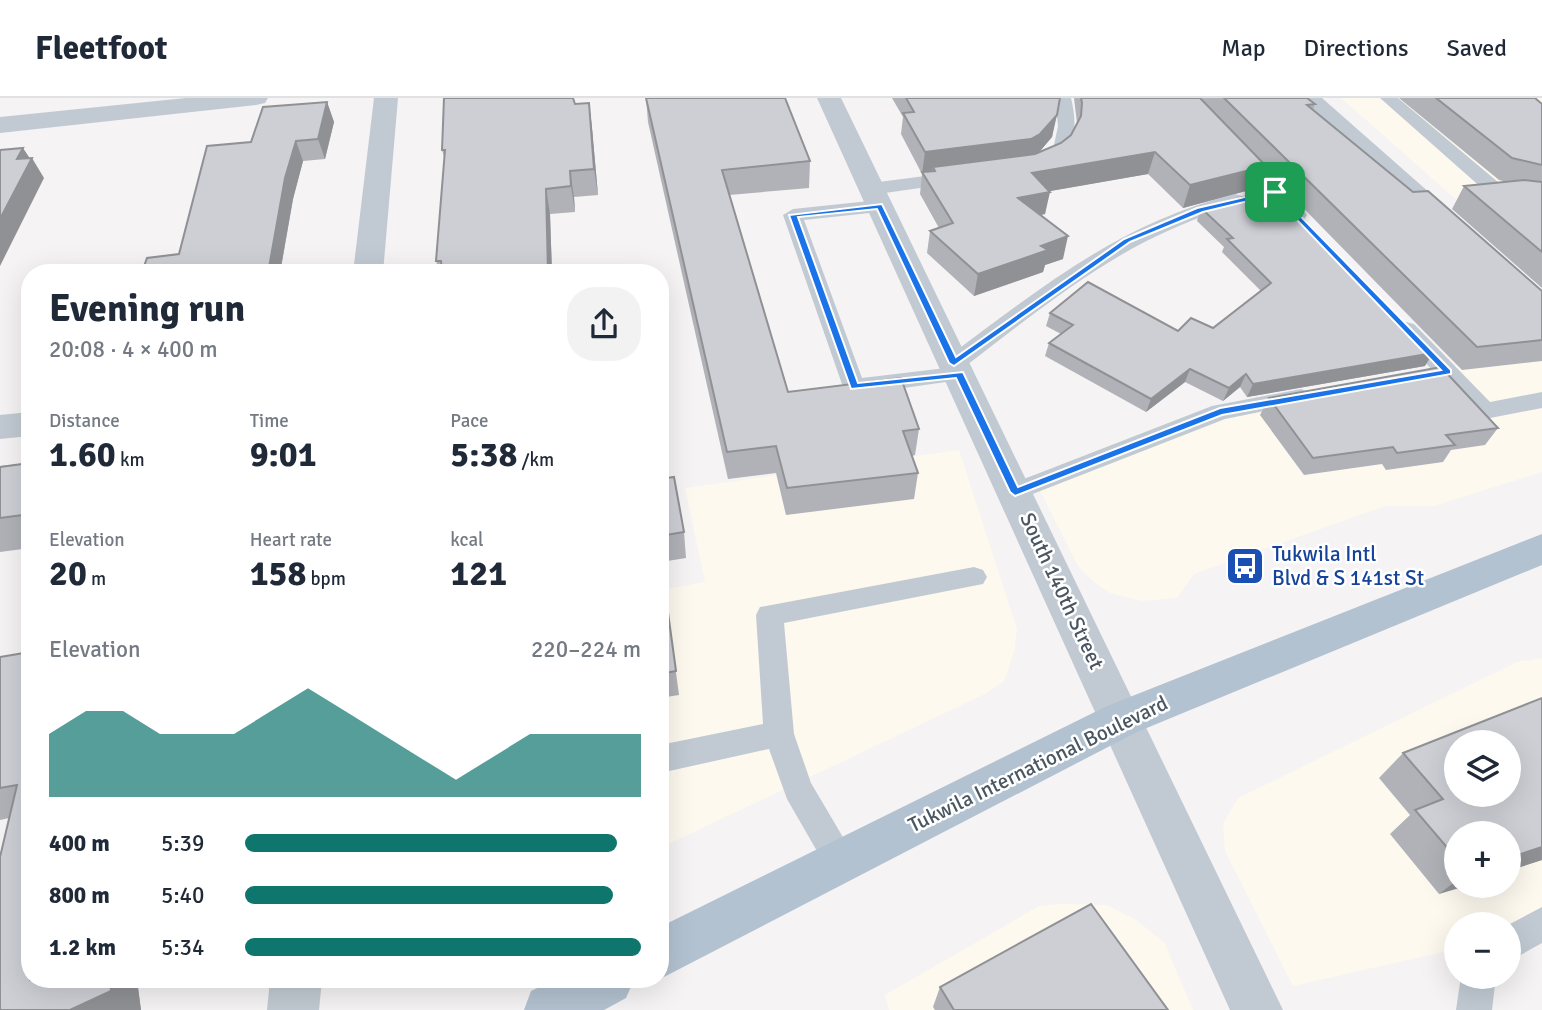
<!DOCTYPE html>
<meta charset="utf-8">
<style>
:root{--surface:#fff;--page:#f2f2f3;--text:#1f2937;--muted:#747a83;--line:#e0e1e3;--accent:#0f766e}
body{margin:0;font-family:Signika,sans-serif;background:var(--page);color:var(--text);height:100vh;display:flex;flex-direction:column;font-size:26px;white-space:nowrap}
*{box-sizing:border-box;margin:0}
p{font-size:23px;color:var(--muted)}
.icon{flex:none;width:38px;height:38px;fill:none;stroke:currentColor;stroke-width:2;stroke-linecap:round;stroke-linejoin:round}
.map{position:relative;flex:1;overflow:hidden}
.drawer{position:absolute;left:21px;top:166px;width:648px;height:724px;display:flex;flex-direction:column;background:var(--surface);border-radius:28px;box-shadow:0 7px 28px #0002}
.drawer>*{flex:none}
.controls{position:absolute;left:1444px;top:632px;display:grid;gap:14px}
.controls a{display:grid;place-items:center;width:77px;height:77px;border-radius:50%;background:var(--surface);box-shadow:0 7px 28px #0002;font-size:35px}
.pin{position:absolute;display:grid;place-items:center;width:60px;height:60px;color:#fff;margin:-30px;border-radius:14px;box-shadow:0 4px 10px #0006}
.round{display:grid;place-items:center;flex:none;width:74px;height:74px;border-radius:28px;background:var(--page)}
.summary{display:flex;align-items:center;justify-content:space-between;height:119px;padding:0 28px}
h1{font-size:38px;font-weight:800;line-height:52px}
.metrics{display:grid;grid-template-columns:repeat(3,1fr);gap:10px;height:119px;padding:7px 28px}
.metrics div{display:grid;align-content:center}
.metrics b{font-size:35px;font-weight:800}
.metrics small{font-size:19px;font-weight:400}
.metrics p{font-size:19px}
.chart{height:196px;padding:14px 28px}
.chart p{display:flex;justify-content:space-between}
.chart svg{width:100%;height:126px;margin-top:7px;fill:var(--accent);opacity:.7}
ul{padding:0 28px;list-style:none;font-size:23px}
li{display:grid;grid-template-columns:112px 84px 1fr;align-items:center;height:52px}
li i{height:18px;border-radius:9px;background:var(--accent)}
header{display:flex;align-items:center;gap:42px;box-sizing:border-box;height:98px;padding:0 35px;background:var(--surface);border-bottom:2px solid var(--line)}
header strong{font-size:33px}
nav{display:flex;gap:38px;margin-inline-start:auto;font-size:24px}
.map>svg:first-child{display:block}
</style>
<header>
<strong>Fleetfoot</strong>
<nav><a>Map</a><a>Directions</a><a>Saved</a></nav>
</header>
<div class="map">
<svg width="1542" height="912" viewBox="0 0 1542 912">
<rect width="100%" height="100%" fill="#f5f3f3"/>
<!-- commercial -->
<g fill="#fdf9ef" fill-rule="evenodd">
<polygon points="1341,0 1542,0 1542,177"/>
<polygon points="1542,253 1542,374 1434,408 1385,408 1194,476 1177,500 1141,503 1110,495 1093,483 1078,468 1032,377 1201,312"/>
<polygon points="959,352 1017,531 1014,554 1004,583 985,596 660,750 660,492 705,484 685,390"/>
<path d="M1542,560V831L1509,839L1508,826H1456V851L1293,888L1225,753L1223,726L1238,700L1517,564ZM1456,644H1508V696H1456ZM1456,735H1508V788H1456Z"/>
<polygon points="1060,806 1107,807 1136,822 1164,844 1193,912 889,912 885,897 1039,808"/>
</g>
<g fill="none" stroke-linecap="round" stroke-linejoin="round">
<!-- service -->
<g fill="#c1cad2" fill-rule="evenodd">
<path d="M1055,0H1071C1078,28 1077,63 1043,71L1034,66L1054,47L1058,28Z"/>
<polygon points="1380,0 1398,0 1498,84 1527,93 1529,97 1520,103 1484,92"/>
<polygon points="1237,49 1243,50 1304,113 1307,117 1304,121 1290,121 1231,58 1228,54 1231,50"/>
<polygon points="956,74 965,80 962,84 871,97 862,91 871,85"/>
<path d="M1235,96L1242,98L1244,102L1242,106C1128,137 1055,200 963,270L970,276L967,281L854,297L846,294L843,289L783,117L793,111L879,102L888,108L879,114L804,122L862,280L946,270L943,265L946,260C1040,191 1119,125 1235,96Z"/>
<polygon points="1406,224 1414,226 1490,304 1542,294 1542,310 1485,321 1477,319 1398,236 1395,231 1398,226"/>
<polygon points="1301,291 1309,294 1312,299 1309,304 1225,321 1015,403 1006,400 1003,394 1006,388 1212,308"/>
<polygon points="974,469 983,472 987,479 983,486 784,525 794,636 811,685 857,763 853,774 841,779 829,774 787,701 769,651 660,675 660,647 763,626 756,517 760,509"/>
<polygon points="1542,809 1542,845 1508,864 1508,827"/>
<polygon points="1461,878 1496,878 1492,912 1456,912"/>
</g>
<!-- minor -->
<g fill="#c1cad2" fill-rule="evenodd">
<polygon points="374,0 398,0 383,175 353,175"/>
<polygon points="817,0 841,0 1283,912 1230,912"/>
<polygon points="1295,0 1322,0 1456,118 1460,124 1456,130 1446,132 1436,130"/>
<polygon points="30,314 30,338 0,341 0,317"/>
<polygon points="270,882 322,882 319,912 267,912"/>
</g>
<!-- tertiary -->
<polygon fill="#c1cad2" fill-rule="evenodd" points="186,0 268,0 265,5 256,7 0,35 0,19"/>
<!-- primary -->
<g fill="#b3c2d1" fill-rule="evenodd">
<polygon points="1542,436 1542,467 1137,634 660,881 660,829 1107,608"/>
<polygon points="554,882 634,882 626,900 604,912 524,912 531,893"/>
</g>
</g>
<!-- wall -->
<g fill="#b0b2b7">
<polygon points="646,0 810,63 809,90 729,97 788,294 919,331 915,357 912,358 918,375 914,401 786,417 776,375 728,381 648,24"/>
<polygon points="892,0 1059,0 1052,39 1039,54 1061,45 1071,37 1077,25 1074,0 1307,0 1315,6 1313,12 1413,94 1542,193 1542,263 1462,272 1265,71 1257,90 1183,110 1148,76 1049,93 1045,116 1041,117 1063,161 1045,167 1043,174 974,198 927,155 930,133 939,130 920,96 922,76 901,36 903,19"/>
<polygon points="1399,0 1535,0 1542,6 1542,190 1452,111 1464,88 1507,84 1499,82"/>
<polygon points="327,4 334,24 325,61 303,63 293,101 280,175 130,175 142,174 147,160 179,156 207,48 251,44 263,9"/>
<polygon points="589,5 592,30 598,97 574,99 575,114 550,116 552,175 440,175 436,163 445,62 442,52 575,6"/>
<polygon points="1201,110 1425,268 1247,299 1240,289 1223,303 1185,284 1146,314 1045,258 1049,245 1061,236 1046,228 1050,215 1178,233 1213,230 1261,193 1222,154 1224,149 1197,123"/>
<polygon points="1269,300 1498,330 1485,347 1451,352 1443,364 1386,372 1382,366 1304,377 1260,317"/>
<polygon points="30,365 30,450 0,454 0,368"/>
<polygon points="660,381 684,434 686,460 661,464 679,597 660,600"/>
<polygon points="30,554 30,882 137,882 141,912 0,912 0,759 9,720 0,722 0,559"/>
<polygon points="1542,600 1542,762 1508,773 1508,735 1456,735 1456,788 1439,796 1390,736 1410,717 1379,680 1403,655"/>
<polygon points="940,889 1168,912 935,912 933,909"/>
</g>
<!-- shaded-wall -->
<g fill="#909195">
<polygon points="327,4 334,24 325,61 318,41"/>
<polygon points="589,5 592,30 598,97 594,71"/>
<polygon points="1057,17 1052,39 1036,58 933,69 932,74 922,76 925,54"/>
<polygon points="296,43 303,63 293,101 280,175 268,175 285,80"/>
<polygon points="23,50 31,62 32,60 44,80 0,168 0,121 17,61"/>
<polygon points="1155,54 1148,76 1028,97 1032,75"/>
<polygon points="1266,68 1257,90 1183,110 1190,87"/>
<polygon points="570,73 574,99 575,114 571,88"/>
<polygon points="546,91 550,116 552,175 548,175"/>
<polygon points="1050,94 1045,116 1014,122 1018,100"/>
<polygon points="1068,138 1063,161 1045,167 1043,174 974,198 978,176 1041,148"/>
<polygon points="1433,255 1425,268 1247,299 1253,286"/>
<polygon points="1190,271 1185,284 1146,314 1151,301"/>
<polygon points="1246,276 1240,289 1223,303 1229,290"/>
<polygon points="1542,749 1542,762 1508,773 1508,760"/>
<polygon points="1456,783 1456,788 1466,788 1439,796"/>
<polygon points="110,882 137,882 141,912 70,912"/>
</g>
<!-- building -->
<g fill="#cdcfd5" stroke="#909195" stroke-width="2" fill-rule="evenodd">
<polygon points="444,0 573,0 575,6 589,5 594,71 570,73 571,88 546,91 548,175 442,175 441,163 436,163 445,52 442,52"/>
<polygon points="646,0 785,0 810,63 722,72 788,294 901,280 919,331 903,333 918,375 787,390 776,348 727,354"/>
<polygon points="906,0 1060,0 1057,17 1040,36 1031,41 925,54 903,15 914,14"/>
<polygon points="1081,0 1200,0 1266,68 1190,87 1155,54 1032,75 1050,94 1018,100 1068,138 1041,148 1048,152 978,176 930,133 953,125 922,74 935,73 933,69 1035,56 1061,45 1071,37 1081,18 1082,5"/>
<polygon points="1224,0 1307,0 1315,6 1307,7 1413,94 1428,93 1542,193 1542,242 1477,249"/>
<polygon points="1436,0 1535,0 1542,6 1542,67 1512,60"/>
<polygon points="327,4 318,41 296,43 285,80 268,175 130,175 142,174 147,160 179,156 207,48 251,44 263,9"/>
<polygon points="23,50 17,61 32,60 0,121 0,52"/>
<polygon points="1524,82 1542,84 1542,154 1464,88"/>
<polygon points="1274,91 1433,255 1253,286 1246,276 1229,290 1190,271 1151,301 1049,245 1073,227 1050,215 1088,184 1178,233 1191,220 1213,230 1271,185 1227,141 1233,140 1201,110"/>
<polygon points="1441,269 1498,330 1446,337 1455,347 1397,355 1393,349 1313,360 1269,300"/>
<polygon points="30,365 30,416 0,420 0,369"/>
<polygon points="674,379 684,434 660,438 660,381"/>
<polygon points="660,456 676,573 660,576"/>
<polygon points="30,554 30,882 110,882 111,893 70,912 0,912 0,759 17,687 0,690 0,559"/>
<path d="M1542,600V749L1508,760V735H1456V760L1415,712L1443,701L1403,655ZM1456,644H1508V696H1456Z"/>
<polygon points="1091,806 1168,912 954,912 940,889"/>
</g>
<!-- route -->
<path fill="#1a73e8" stroke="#fff" stroke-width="2" fill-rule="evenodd" d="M1275,92L1451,272V276L1222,317L1015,398L1010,394L956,280L851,291L789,117L882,106L956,259L1124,141L1197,110ZM1273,97L1441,272L1220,310L1018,389L963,274L858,285L798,119L877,111L949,265L954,268L1130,144L1203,114Z"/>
<!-- icons -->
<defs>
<symbol id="bus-square" viewBox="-11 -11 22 22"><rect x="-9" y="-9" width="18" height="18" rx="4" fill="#1a4fb4" stroke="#fff"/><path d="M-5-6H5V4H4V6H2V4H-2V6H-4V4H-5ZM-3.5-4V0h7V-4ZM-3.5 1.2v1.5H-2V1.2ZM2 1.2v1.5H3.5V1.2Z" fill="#fff"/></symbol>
</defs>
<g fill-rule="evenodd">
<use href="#bus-square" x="1223" y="446" width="44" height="44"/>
</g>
<g text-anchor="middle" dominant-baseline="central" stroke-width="5" stroke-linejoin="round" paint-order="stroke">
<!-- transit labels -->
<g font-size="21" fill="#164399" stroke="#fff" text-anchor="start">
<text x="1272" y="456">Tukwila Intl<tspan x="1272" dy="24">Blvd &amp; S 141st St</tspan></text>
</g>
<!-- street labels -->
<g font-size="21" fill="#4a5661" stroke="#fff">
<text transform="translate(1062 493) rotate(65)">South 140th Street</text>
<text transform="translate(1038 666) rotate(-26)">Tukwila International Boulevard</text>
</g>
</g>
</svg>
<div class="controls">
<a><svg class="icon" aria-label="layers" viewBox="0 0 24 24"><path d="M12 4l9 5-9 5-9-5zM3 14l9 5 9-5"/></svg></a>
<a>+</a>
<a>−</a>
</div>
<div class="pin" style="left:1275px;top:94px;background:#1e9e55"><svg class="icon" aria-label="arrive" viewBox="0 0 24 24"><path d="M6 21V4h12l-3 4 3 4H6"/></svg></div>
<section class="drawer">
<div class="summary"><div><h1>Evening run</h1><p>20:08 · 4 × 400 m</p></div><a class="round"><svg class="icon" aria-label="share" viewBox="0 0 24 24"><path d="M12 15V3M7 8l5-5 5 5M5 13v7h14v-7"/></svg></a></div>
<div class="metrics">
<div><p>Distance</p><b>1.60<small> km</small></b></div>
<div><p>Time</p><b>9:01</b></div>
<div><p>Pace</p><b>5:38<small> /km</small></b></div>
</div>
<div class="metrics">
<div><p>Elevation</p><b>20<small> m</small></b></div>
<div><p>Heart rate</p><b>158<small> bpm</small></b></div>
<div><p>kcal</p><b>121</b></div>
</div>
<div class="chart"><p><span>Elevation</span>220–224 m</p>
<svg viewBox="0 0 160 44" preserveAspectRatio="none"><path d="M0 44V22L10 14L20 14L30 22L40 22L50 22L60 14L70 6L80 14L90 22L100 30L110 38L120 30L130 22L140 22L150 22L160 22V44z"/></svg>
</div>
<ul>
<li><b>400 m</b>5:39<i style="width:94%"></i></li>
<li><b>800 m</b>5:40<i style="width:93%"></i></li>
<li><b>1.2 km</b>5:34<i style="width:100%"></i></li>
</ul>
</section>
</div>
